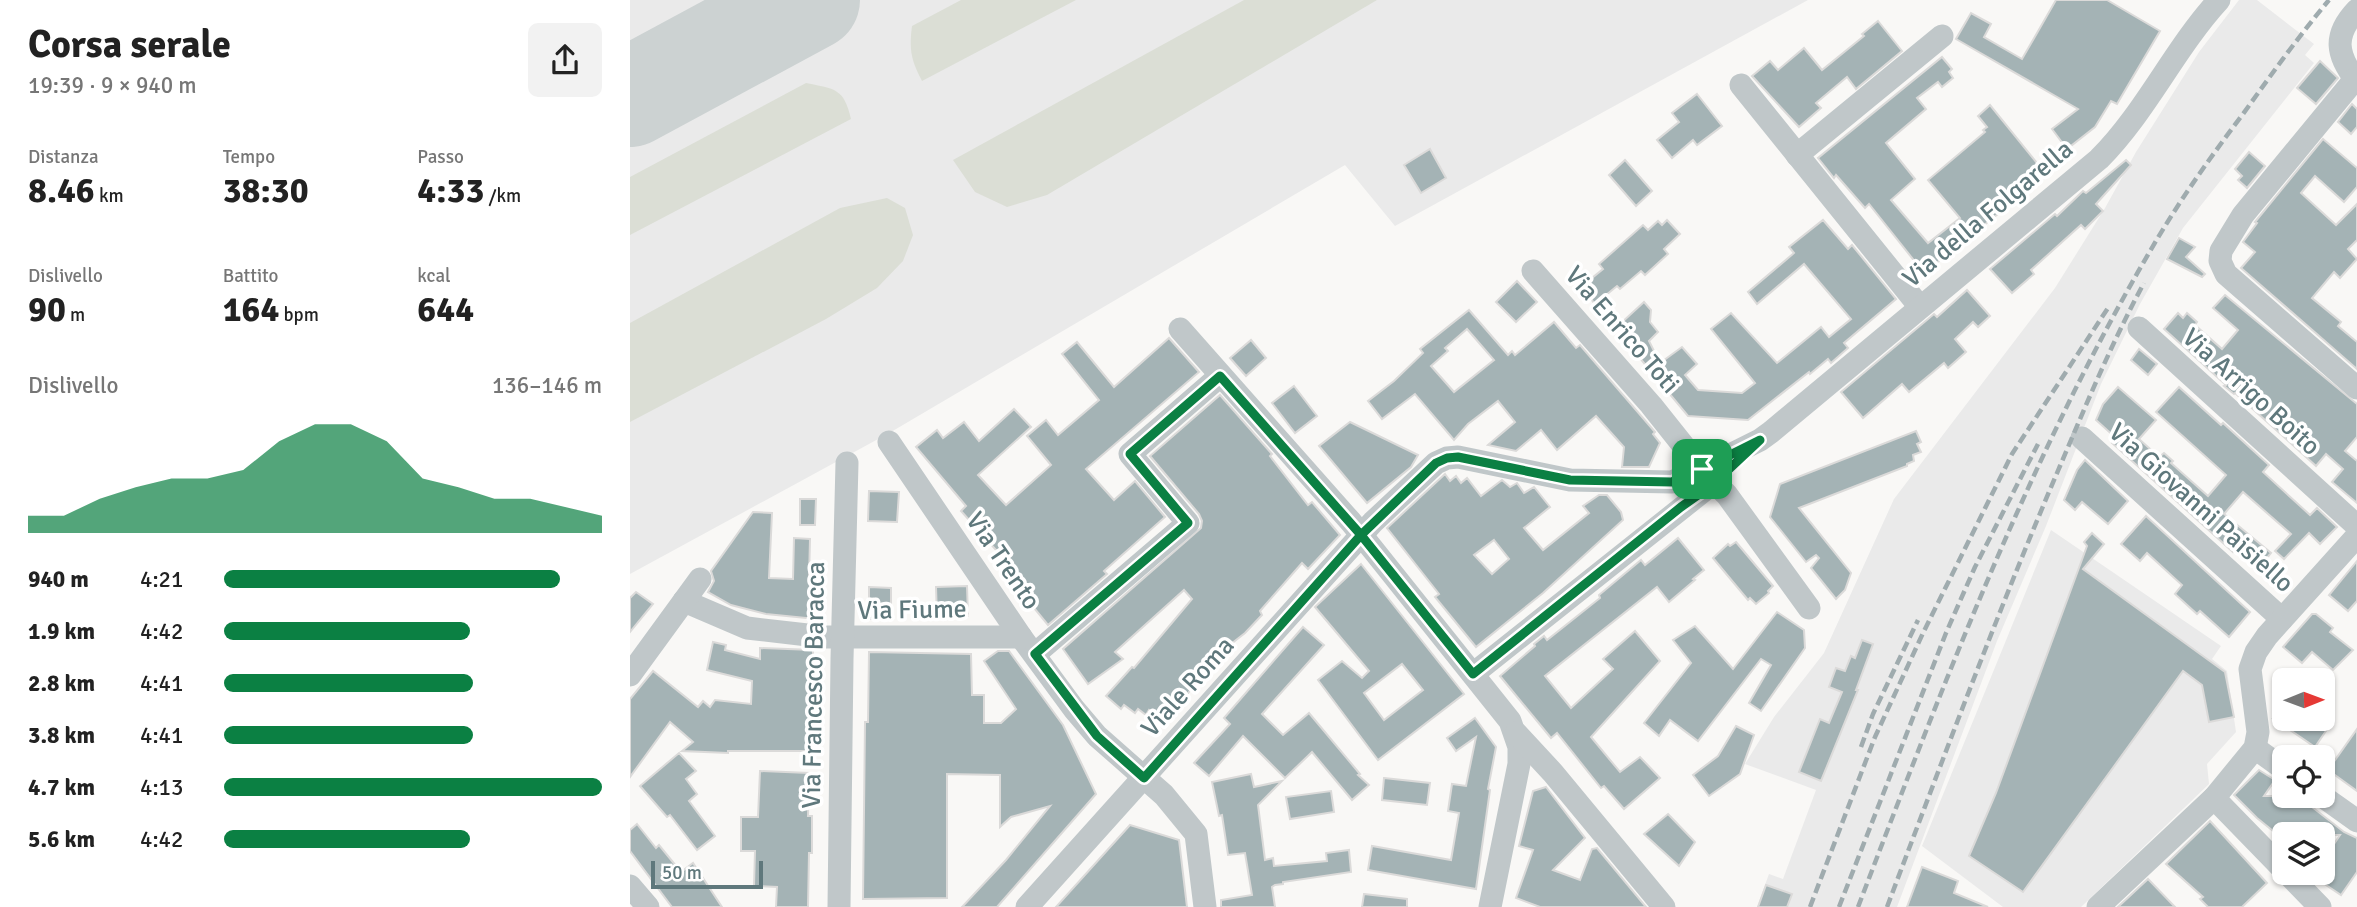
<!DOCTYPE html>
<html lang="it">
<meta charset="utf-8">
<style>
:root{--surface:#fff;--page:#f2f2f2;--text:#222;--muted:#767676;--accent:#0b8043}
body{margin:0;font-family:Signika,sans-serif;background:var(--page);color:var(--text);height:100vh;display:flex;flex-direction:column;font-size:26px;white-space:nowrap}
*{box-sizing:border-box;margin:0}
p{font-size:23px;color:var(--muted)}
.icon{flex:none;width:38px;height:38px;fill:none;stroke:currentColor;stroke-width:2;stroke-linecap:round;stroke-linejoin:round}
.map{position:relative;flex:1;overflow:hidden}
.details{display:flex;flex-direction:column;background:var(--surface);width:630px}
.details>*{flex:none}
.needle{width:46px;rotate:89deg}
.controls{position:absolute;left:1642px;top:668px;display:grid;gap:14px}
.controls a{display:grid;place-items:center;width:63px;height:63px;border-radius:10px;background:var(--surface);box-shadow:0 2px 5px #0004;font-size:35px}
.scale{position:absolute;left:21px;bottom:18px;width:112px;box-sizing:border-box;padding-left:7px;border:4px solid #5f787c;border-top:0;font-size:19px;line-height:24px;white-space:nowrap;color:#5f787c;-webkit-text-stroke:5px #fff;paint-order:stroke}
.pin{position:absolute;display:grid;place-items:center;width:60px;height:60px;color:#fff;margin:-30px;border-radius:14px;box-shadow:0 4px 10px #0006}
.round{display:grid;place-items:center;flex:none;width:74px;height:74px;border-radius:10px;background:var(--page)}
.summary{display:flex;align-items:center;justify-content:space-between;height:119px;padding:0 28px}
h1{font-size:38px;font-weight:800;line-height:52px}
.stats{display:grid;grid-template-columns:repeat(3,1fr);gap:10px;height:119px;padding:7px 28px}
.stats div{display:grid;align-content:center}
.stats b{font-size:35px;font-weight:800}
.stats small{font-size:19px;font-weight:400}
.stats p{font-size:19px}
.chart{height:196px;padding:14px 28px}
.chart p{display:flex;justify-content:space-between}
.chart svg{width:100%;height:126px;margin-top:7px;fill:var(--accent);opacity:.7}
ul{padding:0 28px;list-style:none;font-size:23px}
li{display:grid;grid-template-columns:112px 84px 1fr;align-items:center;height:52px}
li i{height:18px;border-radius:9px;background:var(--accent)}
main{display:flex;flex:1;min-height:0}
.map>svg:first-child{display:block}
</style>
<main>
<section class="details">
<div class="summary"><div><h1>Corsa serale</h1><p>19:39 · 9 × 940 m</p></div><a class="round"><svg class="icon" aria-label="share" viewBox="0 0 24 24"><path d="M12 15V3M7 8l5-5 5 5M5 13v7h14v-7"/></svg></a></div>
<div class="stats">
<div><p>Distanza</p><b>8.46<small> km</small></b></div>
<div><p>Tempo</p><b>38:30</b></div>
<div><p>Passo</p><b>4:33<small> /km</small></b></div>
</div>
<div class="stats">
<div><p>Dislivello</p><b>90<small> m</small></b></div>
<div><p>Battito</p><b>164<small> bpm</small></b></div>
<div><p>kcal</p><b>644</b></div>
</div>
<div class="chart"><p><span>Dislivello</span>136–146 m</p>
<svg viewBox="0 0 160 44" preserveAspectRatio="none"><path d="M0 44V38L10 38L20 32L30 28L40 25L50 25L60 22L70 12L80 6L90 6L100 12L110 25L120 28L130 32L140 32L150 35L160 38V44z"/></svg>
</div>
<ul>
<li><b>940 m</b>4:21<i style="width:89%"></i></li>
<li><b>1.9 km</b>4:42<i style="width:65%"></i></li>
<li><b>2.8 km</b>4:41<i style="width:66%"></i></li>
<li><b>3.8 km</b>4:41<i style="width:66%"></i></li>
<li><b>4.7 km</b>4:13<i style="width:100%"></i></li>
<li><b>5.6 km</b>4:42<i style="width:65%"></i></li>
</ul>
</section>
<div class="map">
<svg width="1727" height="907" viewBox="0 0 1727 907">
<rect width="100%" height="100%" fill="#f9f8f6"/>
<!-- built -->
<g fill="#eaeaea">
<polygon points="0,0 1178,0 765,226 715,165 261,432 0,574"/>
<polygon points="1609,0 1627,0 1684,44 1675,55 1684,63 1553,228 1510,304 1471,384 1416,526 1367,641 1267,907 1127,907 1139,874 1153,879 1186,790 1115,764 1144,717 1194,653 1264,499 1425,288 1475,208 1506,152 1569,52"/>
<polygon points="1421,530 1591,646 1582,659 1597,671 1606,732 1577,764 1579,784 1451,907 1373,907 1292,846"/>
</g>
<!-- green -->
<g fill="#dbded5">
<path d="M331,0H446L292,81C281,60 279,50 282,26Z"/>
<polygon points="614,0 747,0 417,195 377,207 345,192 323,160"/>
<path d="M176,83C205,89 214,88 221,119L0,235V177Z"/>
<polygon points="257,198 275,208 283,235 273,261 247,288 196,319 0,422 0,323 210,208"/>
</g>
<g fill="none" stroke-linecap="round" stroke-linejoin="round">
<!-- runway -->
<polyline stroke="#ccd2d2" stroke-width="100" points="0,97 180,0"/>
</g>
<!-- building -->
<g fill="#a4b3b5" stroke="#dbdad9" stroke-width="2" fill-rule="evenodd">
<polygon points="1426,0 1477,0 1530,31 1487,104 1481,101 1465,127 1437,149 1422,129 1448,109 1326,39 1341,13 1361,24 1354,37 1392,59"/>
<polygon points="1248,21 1272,51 1226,89 1217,77 1186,103 1191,108 1169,127 1122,76 1140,61 1148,70 1174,48 1192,70 1234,36 1232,34"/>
<polygon points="1312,57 1322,69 1319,72 1323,78 1312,87 1308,82 1287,98 1296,109 1256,143 1285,179 1261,200 1298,243 1330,218 1298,180 1355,132 1353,130 1357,127 1348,116 1360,105 1415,173 1382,201 1383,202 1294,273 1239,204 1235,208 1206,175 1204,178 1188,158"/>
<polygon points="1690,61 1708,78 1686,104 1667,88"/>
<polygon points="1067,94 1092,126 1067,145 1063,140 1042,158 1027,140 1049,122 1042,113"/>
<polygon points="1722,104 1727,109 1727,127 1721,134 1708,122"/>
<polygon points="1693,139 1727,168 1727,187 1714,202 1685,176 1671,193 1706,225 1727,204 1727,240 1718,249 1727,259 1710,278 1704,272 1682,298 1711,322 1708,326 1727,342 1727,369 1611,268 1625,252 1613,242 1627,223 1625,222"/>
<polygon points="800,149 816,178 791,193 774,165"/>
<polygon points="1619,152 1635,166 1617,188 1608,180 1612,176 1605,169"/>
<polygon points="995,160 1022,191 1006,206 979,175"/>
<polygon points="1496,160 1501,165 1466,204 1473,211 1455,229 1451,225 1401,270 1404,274 1382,293 1360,269 1425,214 1427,216 1453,191 1456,193"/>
<polygon points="1037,220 1050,234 1034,249 1038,254 1015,275 1011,271 990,289 987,286 965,304 951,287 973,269 969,264 1013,225 1018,230 1028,221 1032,225"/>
<polygon points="1193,220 1218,249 1222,245 1266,299 1214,343 1218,348 1201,363 1198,359 1180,374 1179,372 1118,420 1058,416 994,339 999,334 990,324 1014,302 1021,310 1020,322 1028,332 1019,341 1030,363 1052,347 1067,364 1055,375 1068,390 1112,393 1125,383 1081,329 1101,313 1147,363 1191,327 1199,337 1221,319 1174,264 1127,304 1118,292 1164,253 1159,247"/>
<polygon points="1549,238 1565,247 1556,257 1575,274 1572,277 1537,259"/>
<polygon points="887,281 907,302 886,322 866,302"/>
<polygon points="1337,290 1360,316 1348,327 1343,322 1325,339 1336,352 1318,368 1314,363 1279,392 1272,384 1233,418 1211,392 1304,314 1307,317"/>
<polygon points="1595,295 1727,404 1727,437 1715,451 1727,461 1727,503 1702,482 1713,469 1696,454 1686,466 1605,393 1604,394 1594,386 1596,385 1534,329 1548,313 1553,318 1557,313 1567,322 1565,325 1592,349 1608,330 1583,308"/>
<path d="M839,310L878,355L882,351L885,355L924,322L946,348L950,345L1025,432L1023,434L1030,443L1019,467H992L994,447L966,416L927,450L911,430L886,451L858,445L885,422L868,401L838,424L824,440L785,394L752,419L738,401L764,381L793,353L790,349ZM837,329L864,360L824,392L801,366L818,351L815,348Z"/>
<polygon points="539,338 569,372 456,469 484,500 505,481 535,517 474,571 477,574 418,625 386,586 393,580 331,511 336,506 286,447 307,430 313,438 334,422 349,441 384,409 401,427 348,475 376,505 421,465 397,436 416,420 428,435 469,400 432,354 447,342 484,387"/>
<polygon points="621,340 636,358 616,376 600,358"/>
<polygon points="1509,349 1527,364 1518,375 1501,360"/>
<polygon points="664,386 687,416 665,433 642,403"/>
<polygon points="1488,387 1526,420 1509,439 1529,457 1534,453 1543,461 1541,463 1578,496 1596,475 1526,412 1549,387 1591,425 1593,423 1639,465 1633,472 1680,515 1687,508 1707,527 1690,544 1679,533 1654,559 1645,551 1661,534 1613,492 1594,514 1641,553 1628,569 1605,550 1603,552 1593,543 1482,443 1486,438 1466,420 1473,404"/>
<polygon points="590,395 642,454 640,456 678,505 682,502 710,535 678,569 672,563 630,611 632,615 615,633 592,651 596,654 564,690 562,688 541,716 535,711 530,718 519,710 516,715 508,709 505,713 494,705 491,709 476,696 502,667 504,668 562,599 554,590 485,652 493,659 458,684 433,649 571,528 572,521 569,514 520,456"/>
<polygon points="720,422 788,455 781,467 737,503 689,446"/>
<polygon points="1286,431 1291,442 1287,444 1291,452 1283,455 1284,461 1277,464 1277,466 1169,508 1221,573 1215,590 1206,599 1181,568 1189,558 1186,555 1176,562 1140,517 1150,484"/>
<polygon points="1455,460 1498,501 1478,524 1452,502 1445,510 1434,500 1447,470"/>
<path d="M815,474L820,481L826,476L831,483L837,478L851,496L872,480L880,487L887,483L894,493L904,487L920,507L894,528L913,550L959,513L953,506L969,495H977L991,512L993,520L913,593L846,647L805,597L809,594L757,528ZM864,540L879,559L862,574L844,555Z"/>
<polygon points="239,491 269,492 267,522 238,521"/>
<polygon points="170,499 186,499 185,525 170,525"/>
<polygon points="123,512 142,513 139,578 163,579 164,538 180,539 179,579 188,579 186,619 136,614 101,605 78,592 84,581 81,571"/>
<polygon points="1516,516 1620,612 1599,637 1570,611 1567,614 1545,594 1552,585 1517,553 1510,561 1491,544"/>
<polygon points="1462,533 1474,544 1453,569 1595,672 1604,717 1579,722 1572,685 1553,671 1393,892 1339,856 1366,793 1457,546 1454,542"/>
<polygon points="1048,538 1074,570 1063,579 1065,580 1039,602 1027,587 915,676 941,708 983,669 973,659 1005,631 1030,661 961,737 990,772 1010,757 1030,778 994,809 974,786 971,788 927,733 921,738 870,676 905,646 904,644 914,636 917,640 970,598 969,595 1011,560 1015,565"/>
<polygon points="1106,542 1143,586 1138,591 1139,593 1126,604 1120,598 1118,600 1083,558 1098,544 1100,546"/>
<polygon points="1727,561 1727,601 1718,611 1699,595"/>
<path d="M731,564L834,694L748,760L688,680L712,661L732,678L739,671L685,607ZM772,664L793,690L754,720L734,693Z"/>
<polygon points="337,586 338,616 307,617 306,587"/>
<polygon points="239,587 261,588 261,619 239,619"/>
<polygon points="6,592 23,604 0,632 0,598"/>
<polygon points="1147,612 1174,630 1175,648 1131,711 1119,703 1141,665 1131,659 1068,741 1040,720 1029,736 1014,723 1061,663 1043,640 1065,626 1103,669"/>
<polygon points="1682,614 1686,614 1703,628 1700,632 1723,650 1703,670 1682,652 1672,663 1653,647"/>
<polygon points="673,627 694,645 632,714 653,735 679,713 730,774 728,775 739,785 722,800 682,752 655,778 613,736 579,776 564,763 600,724 594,718"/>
<polygon points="1232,640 1243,644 1226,690 1228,690 1191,781 1169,772 1190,719 1199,723 1212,692 1199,687 1206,668 1215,671 1221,656 1225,658"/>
<polygon points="83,642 96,645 95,650 130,659 130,648 183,650 182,751 98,751 98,753 52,751 63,742 40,722 0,777 0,699 23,671 68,707 73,701 80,707 85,700 121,704 122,681 77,670"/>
<polygon points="368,651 379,651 433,725 466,794 367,907 332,907 376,860 420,806 381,817 370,827 370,775 317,774 317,898 233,899 235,722 238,722 239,652 341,654 342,695 354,695 354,723 371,723 386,709 354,661"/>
<polygon points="845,718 866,747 858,789 860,790 846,889 738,870 742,846 821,860 829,813 818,811 822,784 836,786 846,737 826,751 817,738"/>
<polygon points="1644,719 1692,719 1700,725 1685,747"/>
<polygon points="1106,726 1124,735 1110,774 1079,796 1063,775 1088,756"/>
<polygon points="1727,729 1727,791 1698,770"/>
<polygon points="49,753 66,771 56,779 67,794 59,801 85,836 67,850 40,815 37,817 10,786"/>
<polygon points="1629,770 1645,780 1634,796 1668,796 1714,832 1727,838 1727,872 1711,895 1690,881 1693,877 1692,862 1710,835 1648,835 1627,818 1604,795"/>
<polygon points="130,771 179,773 178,816 182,816 182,853 179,853 178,907 146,907 147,887 124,886 125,851 111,851 111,817 128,817"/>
<polygon points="621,774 624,787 652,781 628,805 635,860 643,858 644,866 697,861 696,853 719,850 721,872 653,882 653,884 645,885 642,887 645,907 591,907 591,900 622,895 615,853 598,855 592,815 589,816 582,782"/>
<polygon points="754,778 800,783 797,805 752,800"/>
<polygon points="916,787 955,838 923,870 950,880 962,849 967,848 1016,907 910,907 886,898 903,850 889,846 903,791"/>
<polygon points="701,791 704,812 660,819 656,797"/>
<polygon points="1038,814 1065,842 1049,866 1014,834"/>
<polygon points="1580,821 1637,883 1612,907 1578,907 1570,899 1573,897 1536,864"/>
<polygon points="7,824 26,848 29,845 51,872 63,863 92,907 42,907 0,851 0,830"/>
<polygon points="500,825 549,840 557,907 426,907"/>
<polygon points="1292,867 1328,881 1324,893 1358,907 1277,907"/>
<polygon points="1518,879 1545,907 1488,907"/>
<polygon points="1136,885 1162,894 1157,907 1128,907"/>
<polygon points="734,894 777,899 777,907 732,907"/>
</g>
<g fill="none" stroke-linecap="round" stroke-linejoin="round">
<!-- minor -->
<g stroke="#c0c7c9" stroke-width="23">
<path d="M1727,10C1703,35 1706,55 1727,81"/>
<polyline points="1725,79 1613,215 1591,251 1590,261 1596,274 1727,388"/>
<polyline points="1111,85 1290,307"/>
<polyline points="1167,155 1312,36"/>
<path d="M903,271L1021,405L1072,469L1130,440L1141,432L1469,159C1516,112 1544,49 1589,0"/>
<polyline points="1509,328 1727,526"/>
<polyline points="550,329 721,522 880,721 889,747 889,764 860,907"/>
<polyline points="1452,438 1652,619"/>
<polyline points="259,442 391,637 444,709 467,736 534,795 566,834 575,907"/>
<polyline points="1077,469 1083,473 1084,482 1097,495 1179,608"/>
<polyline points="54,601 117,628 195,637 391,637"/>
<polyline points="405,654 558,523 500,454 590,376"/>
<polyline points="843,674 1077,488"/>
<polyline points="0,675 70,579"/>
<polyline points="886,733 923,773 1034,907"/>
<polyline points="1625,748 1654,769"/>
<polyline points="1692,796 1727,821"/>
<polyline points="1584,798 1654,870"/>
<polyline points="1657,873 1690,907"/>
<polyline points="0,886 18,907"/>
<polyline points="209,907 212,659 217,463"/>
<polyline points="397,907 743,522 806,463 817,458 828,457 940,480 1042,482 1069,470"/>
<polyline points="1468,907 1584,798 1625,748 1628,732 1620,669 1626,652 1637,636 1727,536"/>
</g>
<!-- rail -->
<g stroke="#9fabae" stroke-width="4.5" stroke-dasharray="10 5" stroke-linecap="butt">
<polyline points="1231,747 1243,714 1288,620"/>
<polyline points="1180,907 1245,737 1293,633 1382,454 1478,308"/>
<polyline points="1209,907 1316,633 1345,567 1408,444"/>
<path d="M1228,907C1315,680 1402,450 1526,241C1552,197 1582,155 1613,114C1641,75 1668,37 1699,0"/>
<path d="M1257,907C1313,759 1368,611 1430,466C1456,405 1482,342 1514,283"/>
</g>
</g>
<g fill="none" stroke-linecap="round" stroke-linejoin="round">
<defs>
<polyline id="route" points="1072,469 1042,482 940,480 828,457 817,458 806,463 731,535 590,376 500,454 558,523 405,654 467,736 514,778 731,535 843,674 1051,507 1082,485 1130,440 1072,469"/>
</defs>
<!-- route casing -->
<use href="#route" stroke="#fff" stroke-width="14"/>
<!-- route -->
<use href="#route" stroke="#0b8043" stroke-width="9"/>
</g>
<g text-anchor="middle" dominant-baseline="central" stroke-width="7" stroke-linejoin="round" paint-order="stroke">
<!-- street labels -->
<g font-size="26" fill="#5f787c" stroke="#fff">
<text transform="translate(1358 214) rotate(-40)">Via della Folgarella</text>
<text transform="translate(992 330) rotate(49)">Via Enrico Toti</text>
<text transform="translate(1621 392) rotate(42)">Via Arrigo Boito</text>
<text transform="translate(1571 508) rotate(42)">Via Giovanni Paisiello</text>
<text transform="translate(373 561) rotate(56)">Via Trento</text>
<text transform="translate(282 610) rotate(-1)">Via Fiume</text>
<text transform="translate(184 685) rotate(-89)">Via Francesco Baracca</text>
<text transform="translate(558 687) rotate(-48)">Viale Roma</text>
</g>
</g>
</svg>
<div class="controls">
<a><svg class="needle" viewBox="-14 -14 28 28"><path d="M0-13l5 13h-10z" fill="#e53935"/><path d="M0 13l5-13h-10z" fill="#767676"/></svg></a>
<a><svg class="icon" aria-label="locate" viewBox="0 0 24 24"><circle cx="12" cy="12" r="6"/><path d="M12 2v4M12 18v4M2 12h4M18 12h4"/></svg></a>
<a><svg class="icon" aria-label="layers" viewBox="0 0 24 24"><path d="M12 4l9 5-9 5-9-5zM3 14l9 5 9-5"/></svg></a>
</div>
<div class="scale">50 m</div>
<div class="pin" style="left:1072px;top:469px;background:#1e9e55"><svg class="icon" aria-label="arrive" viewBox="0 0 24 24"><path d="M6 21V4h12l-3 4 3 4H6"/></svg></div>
</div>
</main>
